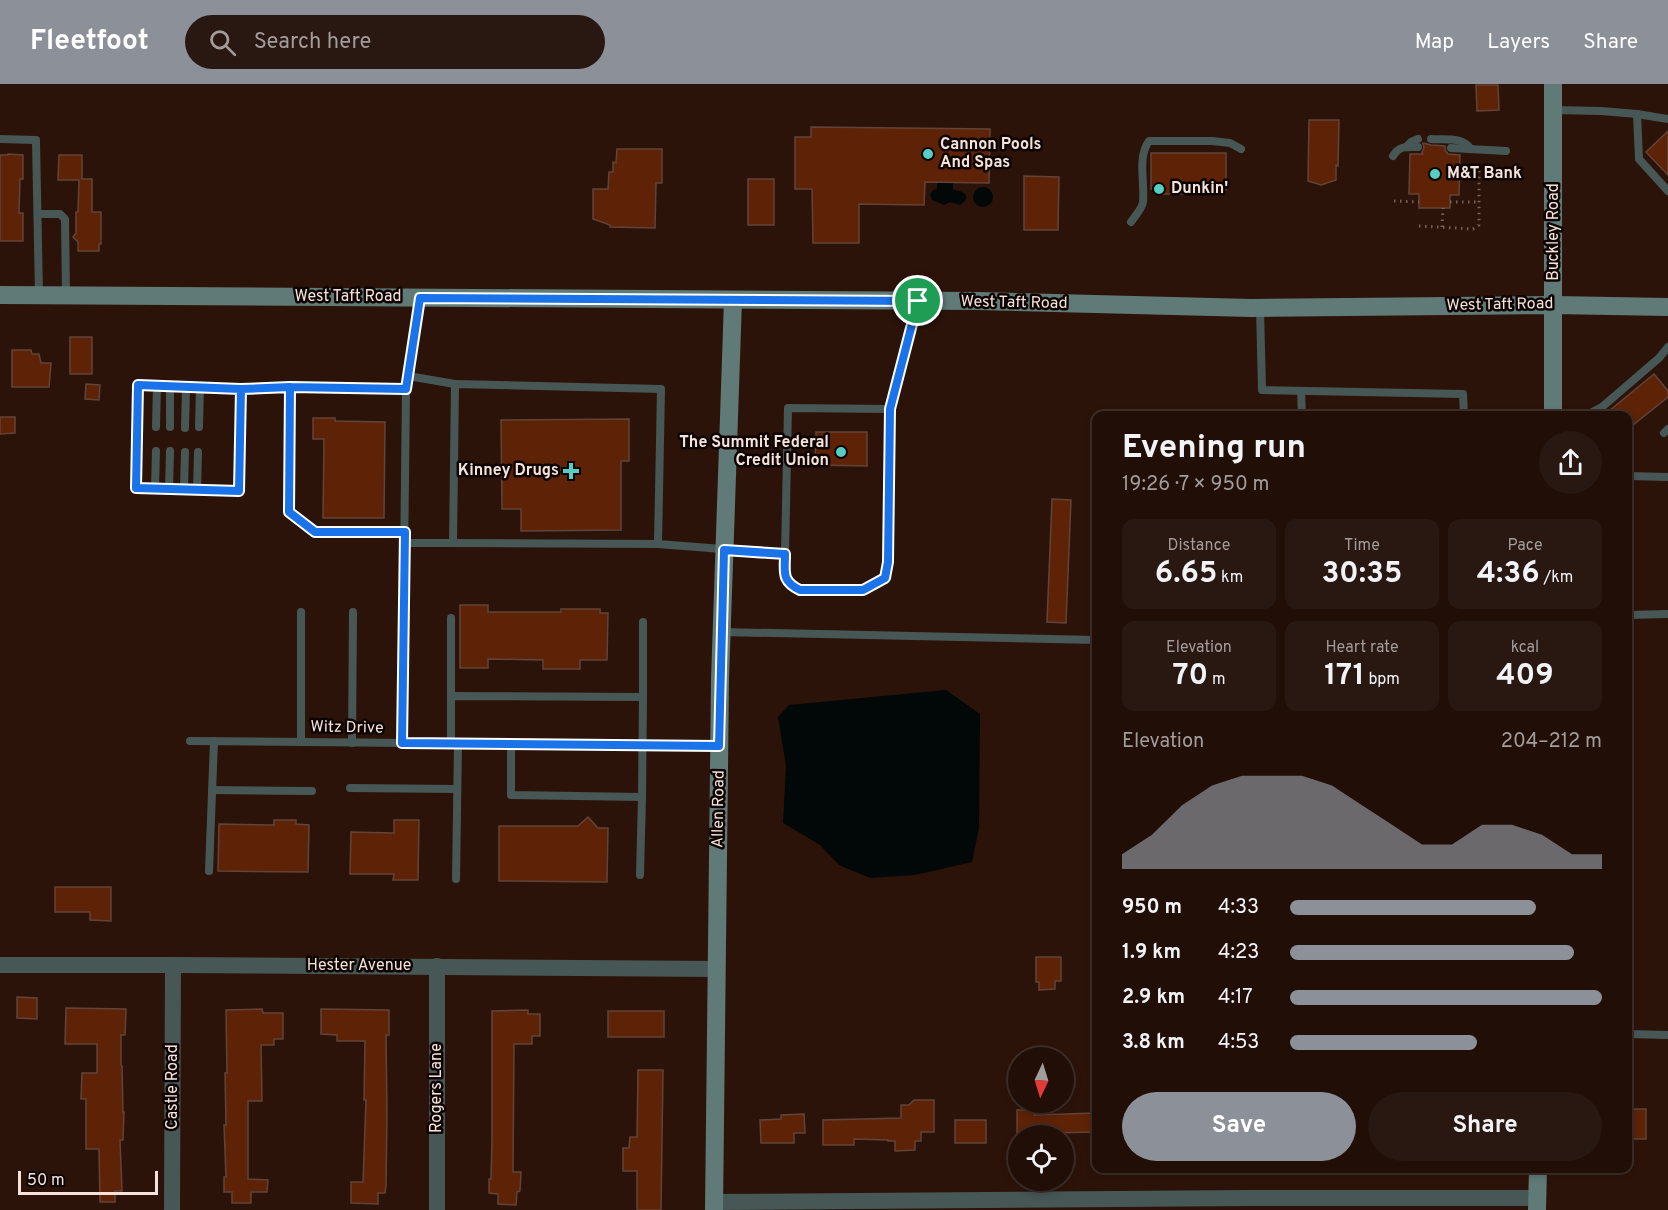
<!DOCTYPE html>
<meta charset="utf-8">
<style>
:root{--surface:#210e07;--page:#291711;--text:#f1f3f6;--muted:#a29c9b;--line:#3e2e28;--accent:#8c9099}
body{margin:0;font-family:Overpass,sans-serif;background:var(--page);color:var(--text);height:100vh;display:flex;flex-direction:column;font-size:22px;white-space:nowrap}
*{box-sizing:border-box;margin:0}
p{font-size:20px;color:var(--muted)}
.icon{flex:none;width:33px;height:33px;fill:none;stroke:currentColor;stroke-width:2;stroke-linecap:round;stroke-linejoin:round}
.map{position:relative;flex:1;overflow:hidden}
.drawer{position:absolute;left:1092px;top:327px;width:540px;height:762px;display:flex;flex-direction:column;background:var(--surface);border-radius:12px;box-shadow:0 3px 9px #0003,0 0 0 2px var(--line)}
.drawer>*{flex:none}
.needle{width:39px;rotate:184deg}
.controls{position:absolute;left:1008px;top:963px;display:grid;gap:12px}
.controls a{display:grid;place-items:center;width:66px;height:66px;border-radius:50%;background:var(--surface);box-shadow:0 3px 9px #0003,0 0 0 2px var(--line);font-size:30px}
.scale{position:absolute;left:18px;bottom:15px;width:140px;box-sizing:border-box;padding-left:6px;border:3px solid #f4e2db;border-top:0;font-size:16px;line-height:21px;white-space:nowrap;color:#f4e2db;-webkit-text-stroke:4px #0d0402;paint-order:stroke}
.pin{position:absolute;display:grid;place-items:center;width:51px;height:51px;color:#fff;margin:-26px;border:3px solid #fff;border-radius:50%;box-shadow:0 2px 6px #0007}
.round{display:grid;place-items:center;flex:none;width:63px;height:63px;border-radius:32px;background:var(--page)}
.headline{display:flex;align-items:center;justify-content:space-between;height:102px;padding:0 30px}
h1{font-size:33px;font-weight:700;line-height:45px}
.metrics{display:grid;grid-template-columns:repeat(3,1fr);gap:9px;height:102px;padding:6px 30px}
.metrics div{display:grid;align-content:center;border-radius:12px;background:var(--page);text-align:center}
.metrics b{font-size:30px;font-weight:700}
.metrics small{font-size:16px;font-weight:400}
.metrics p{font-size:16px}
.chart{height:168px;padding:12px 30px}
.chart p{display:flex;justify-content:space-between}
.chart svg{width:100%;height:108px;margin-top:6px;fill:var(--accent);opacity:.7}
.action{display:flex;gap:12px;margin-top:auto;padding:12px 30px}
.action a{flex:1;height:69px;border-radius:36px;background:var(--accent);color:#fff;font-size:24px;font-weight:700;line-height:69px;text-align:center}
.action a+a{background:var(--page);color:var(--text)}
ul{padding:0 30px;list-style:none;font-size:20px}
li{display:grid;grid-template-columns:96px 72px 1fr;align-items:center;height:45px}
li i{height:15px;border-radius:8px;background:var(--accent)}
header{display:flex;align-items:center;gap:36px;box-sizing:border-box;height:84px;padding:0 30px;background:var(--accent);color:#fff}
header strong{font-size:28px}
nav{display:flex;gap:33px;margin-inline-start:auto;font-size:21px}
.search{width:420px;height:54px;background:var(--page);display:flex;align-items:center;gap:15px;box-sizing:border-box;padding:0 21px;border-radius:33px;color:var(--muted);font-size:22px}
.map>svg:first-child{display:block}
</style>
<header>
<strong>Fleetfoot</strong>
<div class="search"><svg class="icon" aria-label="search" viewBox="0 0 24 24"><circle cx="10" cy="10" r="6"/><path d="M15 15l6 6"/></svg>Search here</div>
<nav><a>Map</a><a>Layers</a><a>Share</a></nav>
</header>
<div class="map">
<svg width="1668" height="1126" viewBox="0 0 1668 1126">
<rect width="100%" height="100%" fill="#2c1309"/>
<!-- water -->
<g fill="#010807">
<path d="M937,98H953V106C963,106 973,113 960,121L950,118L944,121L932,116L930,110L933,106L937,105Z"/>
<circle cx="983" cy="113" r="10"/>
<polygon points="946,606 980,630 979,744 972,778 915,791 870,794 839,781 820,761 783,739 786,682 778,633 789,621"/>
</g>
<!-- building -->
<g fill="#5e2207" stroke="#614439" stroke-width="1.5">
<polygon points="1476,1 1498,1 1499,26 1477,27"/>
<polygon points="1309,36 1339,36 1338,82 1336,81 1336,96 1321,101 1308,97"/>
<polygon points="811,43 990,45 989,99 925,98 924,121 859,120 859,159 813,159 812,105 795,105 795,53 811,53"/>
<polygon points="1668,47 1668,91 1646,68"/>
<polygon points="1423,59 1431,61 1445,62 1445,66 1448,70 1460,71 1459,111 1450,111 1450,124 1419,124 1419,110 1409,110 1410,70 1423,70 1422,68 1424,64"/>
<polygon points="617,65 662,65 662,99 656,99 655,144 610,143 610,141 593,135 593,105 608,105 609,88 613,88 613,78 616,79"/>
<polygon points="1151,69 1226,69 1226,106 1215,106 1215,110 1155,110 1155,105 1151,105"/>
<polygon points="8,70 23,71 23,95 20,95 19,129 23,129 23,157 0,157 0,71 8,71"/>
<polygon points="59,71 82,71 82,95 92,95 92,128 101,128 101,160 99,160 99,167 78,167 78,158 73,153 76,149 76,128 78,128 79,96 58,96"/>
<polygon points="1024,92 1059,93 1058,146 1024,146"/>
<rect x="748" y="95" width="26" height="46"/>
<rect x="70" y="253" width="22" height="37"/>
<polygon points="12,266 31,266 32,270 39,270 41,279 51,279 49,303 12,303"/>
<polygon points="1654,290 1668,307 1668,313 1628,345 1628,332 1603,332"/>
<polygon points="86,300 100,301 99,316 85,315"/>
<polygon points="0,333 15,333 15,349 0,350"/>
<polygon points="313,334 335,334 335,337 385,338 384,434 323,434 324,355 313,355"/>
<polygon points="629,335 629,377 621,377 621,446 521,447 521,425 502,425 501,336"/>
<polygon points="816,348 867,348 867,382 815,381"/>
<polygon points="1052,415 1071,416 1066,539 1047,538"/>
<polygon points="460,521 488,521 488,528 561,528 561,525 600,525 600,529 608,529 607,576 580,576 580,585 543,585 543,576 488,575 488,584 460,584"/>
<polygon points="588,733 598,744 608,744 607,798 499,797 499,742 578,742"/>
<polygon points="274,736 296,736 296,740 309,741 308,788 218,787 219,740 274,741"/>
<polygon points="394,736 419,736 418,796 393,796 394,790 350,790 351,748 394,749"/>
<polygon points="55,803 111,803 111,837 90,836 90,828 55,828"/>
<polygon points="1036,873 1061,873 1061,897 1055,897 1055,905 1039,906 1039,898 1036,898"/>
<polygon points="17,913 37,914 37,935 17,934"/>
<polygon points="66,924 126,925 125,951 121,951 121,981 122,982 123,1028 124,1028 123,1056 120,1056 122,1107 115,1107 115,1118 100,1118 99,1065 86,1065 86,1015 81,1015 82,989 97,989 97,960 65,960"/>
<polygon points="262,925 263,929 283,929 283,955 274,955 274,961 261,961 262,1017 248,1017 248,1095 268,1096 267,1108 251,1108 251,1119 232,1119 232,1108 224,1108 224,1093 226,1093 224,1041 226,1041 225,989 227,989 226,926"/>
<polygon points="321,925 389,926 389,951 386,951 387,1030 386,1101 385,1109 378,1109 378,1120 351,1119 351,1098 363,1098 366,1016 364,1016 365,957 337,957 337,951 321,950"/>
<polygon points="528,926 528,930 540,930 540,952 532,952 532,960 514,960 513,1088 521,1088 520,1107 517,1108 516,1121 498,1120 498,1110 489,1109 489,1095 491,1095 492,1055 492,927"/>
<rect x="608" y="927" width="56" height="26"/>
<polygon points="638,986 663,986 661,1126 637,1126 637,1087 623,1087 623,1064 629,1064 630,1053 637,1053"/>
<polygon points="914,1016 934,1016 934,1048 921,1048 921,1057 915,1057 915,1066 895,1067 895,1057 888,1057 888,1056 854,1055 854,1061 823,1061 823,1036 901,1034 901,1021 909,1021"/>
<rect x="1628" y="1025" width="18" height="30"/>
<polygon points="1017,1026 1034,1026 1034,1031 1096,1029 1096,1048 1050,1049 1050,1052 1017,1052"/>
<polygon points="804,1030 805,1049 794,1049 794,1059 761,1059 760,1036 781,1035 781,1031"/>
<rect x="955" y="1036" width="31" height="23"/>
</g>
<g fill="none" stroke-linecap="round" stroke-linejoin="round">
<!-- path -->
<g stroke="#766057" stroke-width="3" stroke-dasharray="1.5 4.5" stroke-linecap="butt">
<polyline points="1394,117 1419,118"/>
<polyline points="1450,118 1480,118"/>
<polyline points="1419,142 1473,145 1479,141 1479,86"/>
<polyline points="1442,143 1443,124"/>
</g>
<!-- lane -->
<g stroke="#475756" stroke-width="8">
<polyline points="1553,26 1601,27 1637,30 1639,75 1668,107"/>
<polyline points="1637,30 1668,35"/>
<polyline points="0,55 36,56 39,211"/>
<path d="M1431,55C1445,56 1462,52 1471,65"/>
<polyline points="1406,63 1411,58 1418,55"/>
<polyline points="1451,64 1506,67"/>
<path d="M1393,72C1400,61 1407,63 1418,63"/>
<polyline points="38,130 60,130 65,135 66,211"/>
<path d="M1131,138C1135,132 1142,125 1143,118C1145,98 1137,74 1149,57H1212L1230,59L1241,65"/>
<polyline points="1260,224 1262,306 1463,310 1464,332"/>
<polyline points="408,292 455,300"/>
<polyline points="241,305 239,407 136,404 139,301 241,305 289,303"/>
<polyline points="1301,307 1302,332"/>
<polyline points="1585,332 1602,323 1659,274 1668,263"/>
<polyline points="156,343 157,301"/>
<polyline points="170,343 170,302"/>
<polyline points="199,343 200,303"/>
<polyline points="185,344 186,303"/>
<polyline points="1664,349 1668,345"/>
<polyline points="1628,392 1668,393"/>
<polyline points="155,404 156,367"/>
<polyline points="169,405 170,367"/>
<polyline points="184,405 185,368"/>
<polyline points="197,406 198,368"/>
<polyline points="405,448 315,448 289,428 289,303 406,305"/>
<polyline points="405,459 453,459 455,300 661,305 658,460 785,470 788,324 890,325"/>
<polyline points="453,459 658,460"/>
<path d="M785,470C785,488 781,497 800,506H863L885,494L888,478L890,325L918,217"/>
<polyline points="1628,531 1668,530"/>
<polyline points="722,548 1096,556"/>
<polyline points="451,612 451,534"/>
<polyline points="643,613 643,538"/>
<polyline points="190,657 719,662"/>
<polyline points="301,658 301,528"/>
<polyline points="352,659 353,528"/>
<polyline points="402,659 406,305 420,214"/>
<polyline points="451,659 451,612 643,613 642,713 511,711 511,660"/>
<polyline points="350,704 457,705"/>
<polyline points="212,706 312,707"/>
<polyline points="209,787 214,657"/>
<polyline points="640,791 642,713"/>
<polyline points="456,795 458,660"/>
<polyline points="1628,950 1668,951"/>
</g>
<!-- street -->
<g stroke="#475756" stroke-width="16">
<polyline points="0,881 173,881 717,885"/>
<polyline points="437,882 437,1126"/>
<polyline points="714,1118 1249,1114 1537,1114"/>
<polyline points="172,1126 173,881"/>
</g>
<!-- secondary -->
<g stroke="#607a77" stroke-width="18">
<polyline points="0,211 978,217 1251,224 1554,221 1668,223"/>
<polyline points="1553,332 1553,0"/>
<polyline points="714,1126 720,596 733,216"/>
<polyline points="1537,1126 1538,1084"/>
</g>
</g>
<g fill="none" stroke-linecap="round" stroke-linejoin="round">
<defs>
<path id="route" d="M918,217L420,214L406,305L290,303L241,305L239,407L136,404L138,301L241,305L290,303L289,428L315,448H405L402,659L719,662L724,466L785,470C785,488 781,497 800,506H863L885,494L888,478L890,325L918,217"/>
</defs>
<!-- route casing -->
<use href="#route" stroke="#fff" stroke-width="12"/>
<!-- route -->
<use href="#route" stroke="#1a73e8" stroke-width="8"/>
</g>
<!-- markers -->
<g fill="#55cec5" stroke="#0d0402" stroke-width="2">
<circle cx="928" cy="70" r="6"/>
<circle cx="1435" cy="90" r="6"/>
<circle cx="1159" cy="105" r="6"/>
<circle cx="841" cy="368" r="6"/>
<path d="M568 378h6v6h6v6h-6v6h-6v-6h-6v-6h6z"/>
</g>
<g text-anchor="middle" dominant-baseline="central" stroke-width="5" stroke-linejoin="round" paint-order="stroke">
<!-- poi labels -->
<g font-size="16" font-weight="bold" fill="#f4e2db" stroke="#0d0402" text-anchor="start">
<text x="940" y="61">Cannon Pools<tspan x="940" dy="18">And Spas</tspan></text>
<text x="1447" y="90">M&amp;T Bank</text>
<text x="1171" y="105">Dunkin'</text>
<text x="829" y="359" text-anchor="end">The Summit Federal<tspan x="829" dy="18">Credit Union</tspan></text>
<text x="559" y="387" text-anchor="end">Kinney Drugs</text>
</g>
<!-- street labels -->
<g font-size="16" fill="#f4e2db" stroke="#0d0402">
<text transform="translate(1554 148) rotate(-90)">Buckley Road</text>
<text x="348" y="213">West Taft Road</text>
<text transform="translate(1014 219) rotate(1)">West Taft Road</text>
<text transform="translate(1500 221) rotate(-1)">West Taft Road</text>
<text transform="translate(347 644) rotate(1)">Witz Drive</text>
<text transform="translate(719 725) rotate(-89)">Allen Road</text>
<text x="359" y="882">Hester Avenue</text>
<text transform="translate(173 1003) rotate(-90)">Castle Road</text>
<text transform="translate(437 1004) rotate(-90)">Rogers Lane</text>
</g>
</g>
</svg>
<div class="controls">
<a><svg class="needle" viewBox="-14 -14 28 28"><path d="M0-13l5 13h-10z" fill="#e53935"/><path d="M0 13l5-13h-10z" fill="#a29c9b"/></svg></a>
<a><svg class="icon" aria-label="locate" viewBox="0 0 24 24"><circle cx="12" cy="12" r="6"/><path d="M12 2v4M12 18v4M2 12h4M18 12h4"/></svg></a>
</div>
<div class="scale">50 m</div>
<div class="pin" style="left:918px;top:217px;background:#1e9e55"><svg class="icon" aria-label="arrive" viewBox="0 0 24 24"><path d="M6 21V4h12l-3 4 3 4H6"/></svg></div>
<section class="drawer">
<div class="headline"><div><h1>Evening run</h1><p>19:26 · 7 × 950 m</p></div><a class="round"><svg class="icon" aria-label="share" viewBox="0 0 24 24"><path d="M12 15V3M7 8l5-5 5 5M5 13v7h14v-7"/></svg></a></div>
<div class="metrics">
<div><p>Distance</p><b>6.65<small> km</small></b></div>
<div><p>Time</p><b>30:35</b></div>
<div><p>Pace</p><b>4:36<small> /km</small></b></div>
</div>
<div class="metrics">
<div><p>Elevation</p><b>70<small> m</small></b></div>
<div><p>Heart rate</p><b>171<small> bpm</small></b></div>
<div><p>kcal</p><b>409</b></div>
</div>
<div class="chart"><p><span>Elevation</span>204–212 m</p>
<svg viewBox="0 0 160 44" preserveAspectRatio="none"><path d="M0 44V38L10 30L20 18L30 10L40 6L50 6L60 6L70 10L80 18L90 26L100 34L110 34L120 26L130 26L140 30L150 38L160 38V44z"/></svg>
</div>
<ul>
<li><b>950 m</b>4:33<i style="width:79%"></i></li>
<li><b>1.9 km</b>4:23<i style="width:91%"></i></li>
<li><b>2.9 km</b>4:17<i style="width:100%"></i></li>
<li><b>3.8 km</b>4:53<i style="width:60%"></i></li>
</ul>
<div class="action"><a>Save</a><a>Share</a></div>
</section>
</div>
